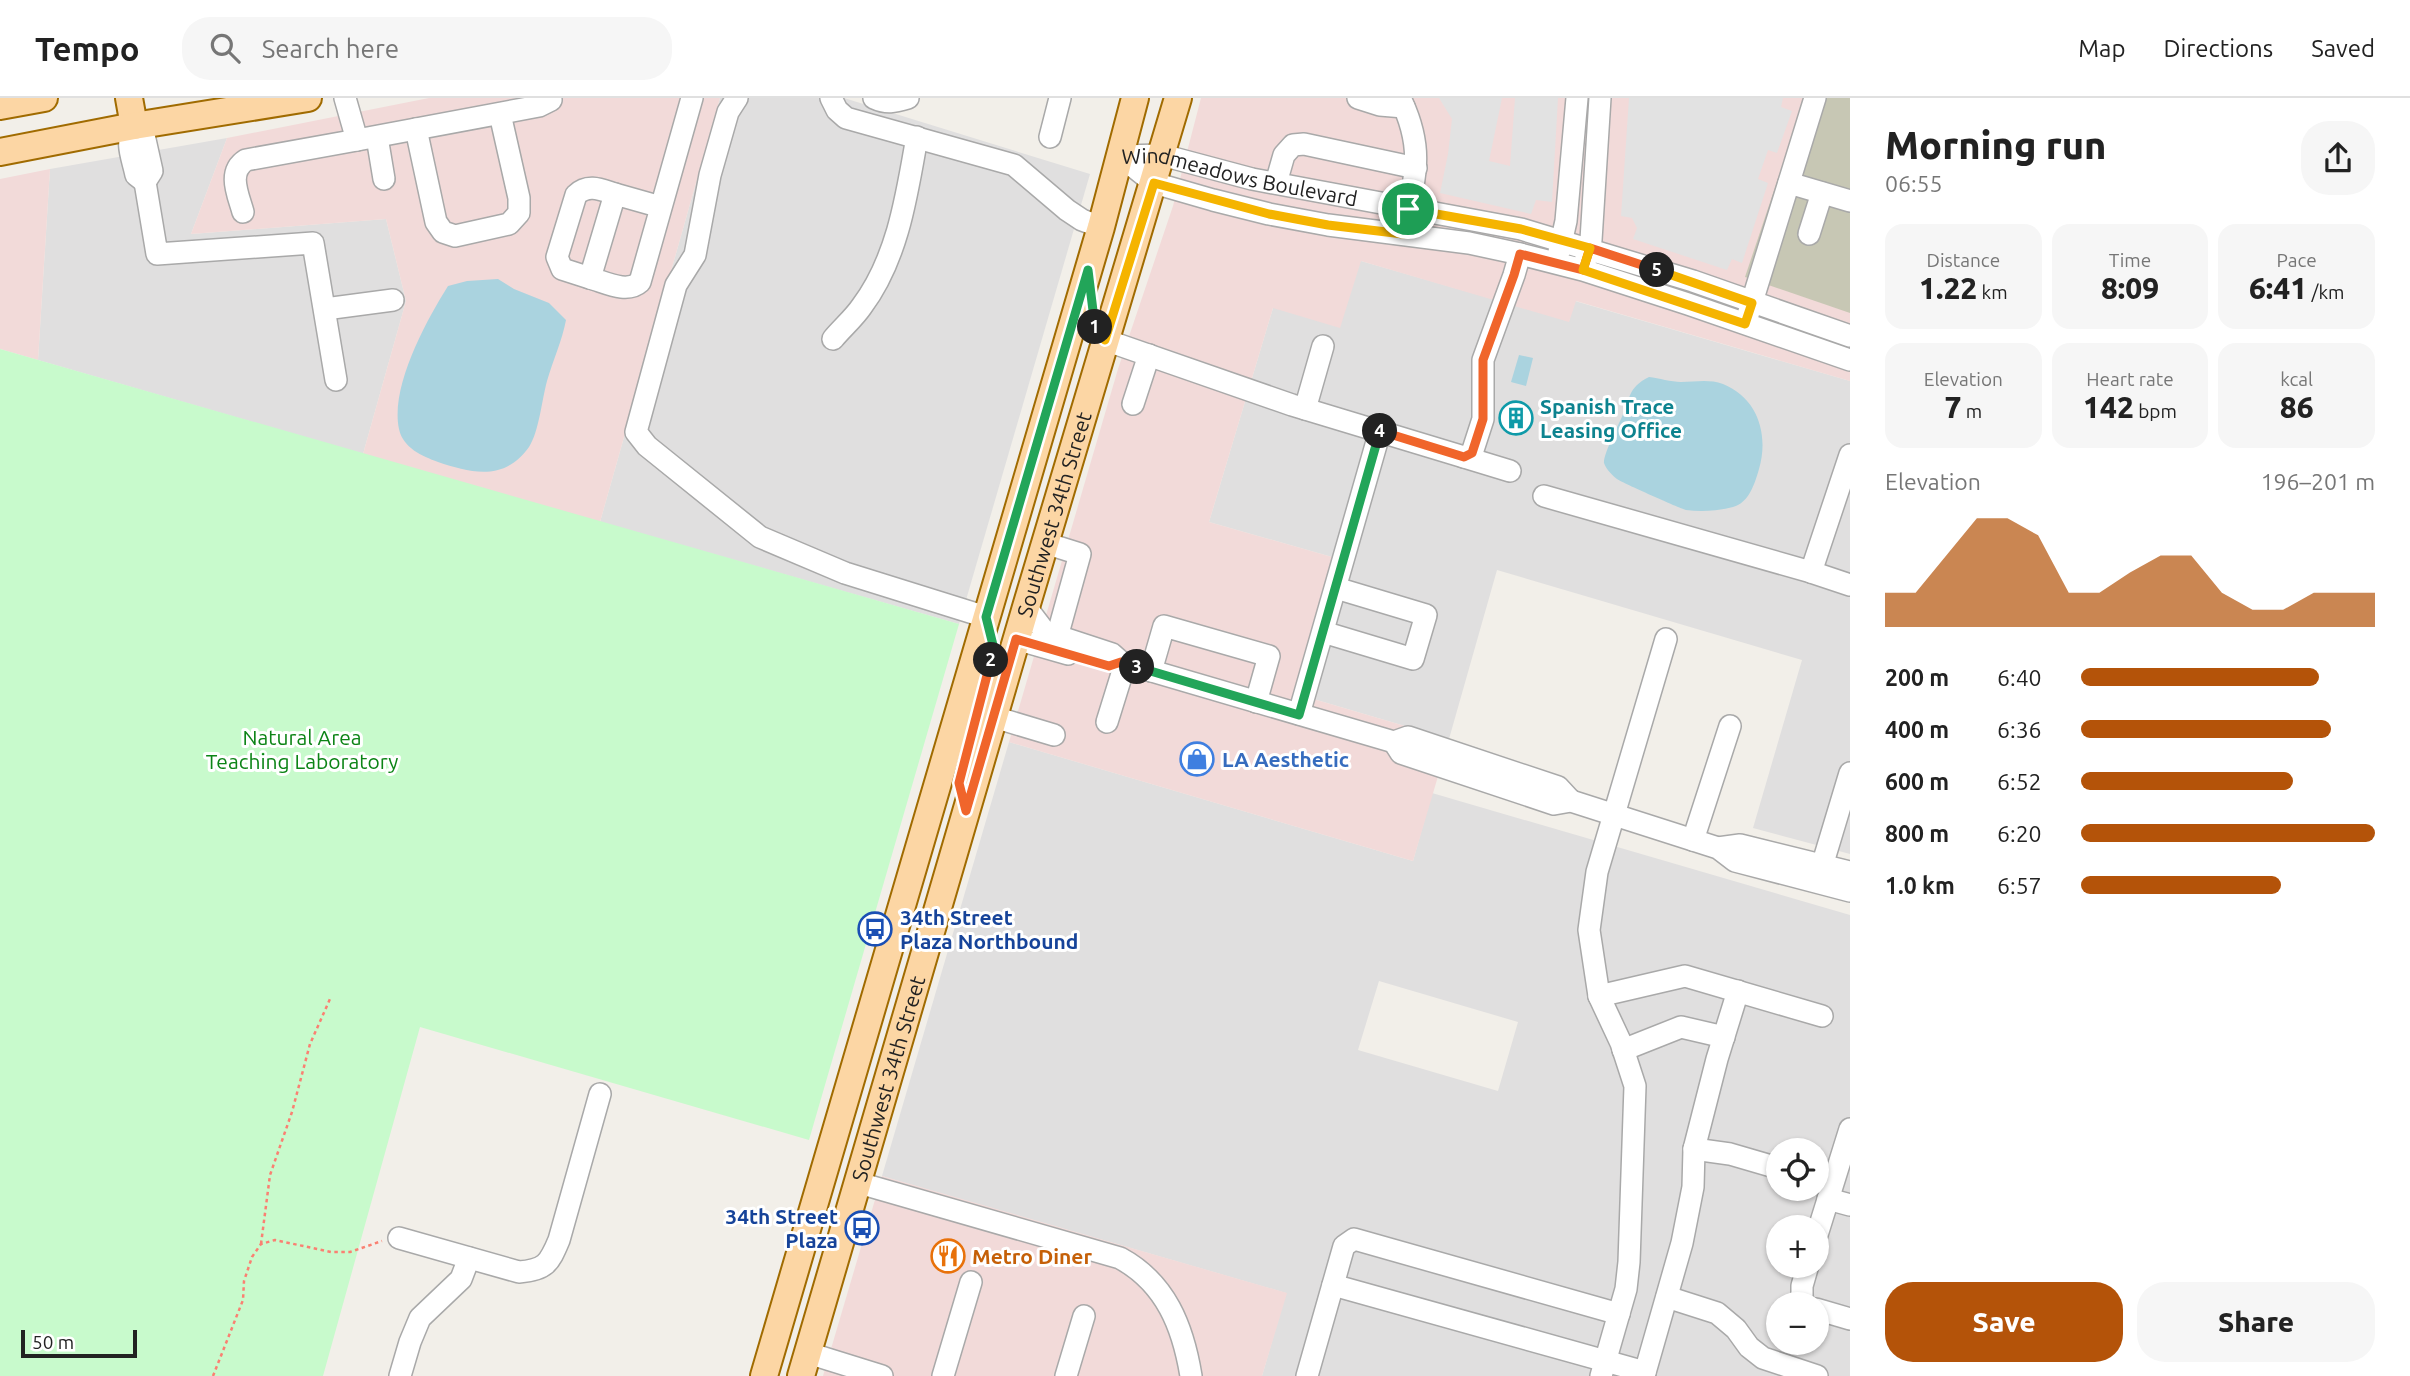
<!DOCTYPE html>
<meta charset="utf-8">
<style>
:root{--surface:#fff;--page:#f6f6f6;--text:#222;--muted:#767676;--line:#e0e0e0;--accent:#b45309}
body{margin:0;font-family:Ubuntu,sans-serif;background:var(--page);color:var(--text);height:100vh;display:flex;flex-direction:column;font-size:26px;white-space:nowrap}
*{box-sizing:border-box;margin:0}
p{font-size:23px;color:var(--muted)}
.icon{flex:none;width:38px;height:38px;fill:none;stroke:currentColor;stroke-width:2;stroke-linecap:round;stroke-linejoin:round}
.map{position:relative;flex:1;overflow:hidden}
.sheet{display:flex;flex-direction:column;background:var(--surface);width:560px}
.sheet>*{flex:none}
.buttons{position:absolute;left:1766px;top:1040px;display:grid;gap:14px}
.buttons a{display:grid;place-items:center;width:63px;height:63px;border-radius:50%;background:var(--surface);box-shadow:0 2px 5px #0004;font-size:35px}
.scale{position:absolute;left:21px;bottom:18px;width:116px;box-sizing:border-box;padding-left:7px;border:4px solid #222;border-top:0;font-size:19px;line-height:24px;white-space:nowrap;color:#222;-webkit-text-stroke:5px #fff;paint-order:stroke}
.pin{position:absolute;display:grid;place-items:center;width:60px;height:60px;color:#fff;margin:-30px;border:4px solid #fff;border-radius:50%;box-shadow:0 2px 7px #0007}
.km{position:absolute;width:35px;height:35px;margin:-18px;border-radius:50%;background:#222;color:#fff;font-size:19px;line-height:35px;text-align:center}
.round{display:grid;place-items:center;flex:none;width:74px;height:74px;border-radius:28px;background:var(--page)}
.summary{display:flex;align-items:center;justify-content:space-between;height:119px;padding:0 35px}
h1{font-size:38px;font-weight:800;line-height:52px}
.metrics{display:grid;grid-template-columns:repeat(3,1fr);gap:10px;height:119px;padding:7px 35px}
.metrics div{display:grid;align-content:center;border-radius:18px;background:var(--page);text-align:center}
.metrics b{font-size:30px;font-weight:800}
.metrics small{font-size:19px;font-weight:400}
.metrics p{font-size:19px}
.chart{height:196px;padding:14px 35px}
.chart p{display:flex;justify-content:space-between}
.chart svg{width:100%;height:126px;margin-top:7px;fill:var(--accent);opacity:.7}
.action{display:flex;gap:14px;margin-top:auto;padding:14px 35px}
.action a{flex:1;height:80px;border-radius:28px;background:var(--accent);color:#fff;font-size:28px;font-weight:800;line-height:80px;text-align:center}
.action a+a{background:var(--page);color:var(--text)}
ul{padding:0 35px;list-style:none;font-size:23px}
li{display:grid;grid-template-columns:112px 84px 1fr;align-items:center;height:52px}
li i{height:18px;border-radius:9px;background:var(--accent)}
header{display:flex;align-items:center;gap:42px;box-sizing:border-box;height:98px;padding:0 35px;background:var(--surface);border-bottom:2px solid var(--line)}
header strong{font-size:33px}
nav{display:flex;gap:38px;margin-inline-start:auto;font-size:24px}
.search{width:490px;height:63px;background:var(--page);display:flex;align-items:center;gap:18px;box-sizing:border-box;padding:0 24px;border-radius:28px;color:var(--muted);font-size:26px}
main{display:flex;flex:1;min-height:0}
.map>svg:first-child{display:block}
</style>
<header>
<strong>Tempo</strong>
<div class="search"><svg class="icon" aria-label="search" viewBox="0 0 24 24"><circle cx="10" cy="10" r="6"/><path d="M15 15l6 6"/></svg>Search here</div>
<nav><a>Map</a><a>Directions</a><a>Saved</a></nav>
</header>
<main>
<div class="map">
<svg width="1850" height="1278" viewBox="0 0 1850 1278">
<rect width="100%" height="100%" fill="#f2efe9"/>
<!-- residential -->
<g fill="#e0dfdf" fill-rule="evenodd">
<polygon points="720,0 844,0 1090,76 959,526 600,424"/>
<polygon points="227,40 191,136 386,121 406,203 363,356 38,262 50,71"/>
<polygon points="1361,163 1569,223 1575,203 1850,283 1850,756 1753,730 1802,562 1497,472 1449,641 1293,595 1332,459 1209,424 1273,210"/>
<path d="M1009,644L1413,763L1432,695L1850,817V1278H1262L1286,1195L882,1078ZM1379,883L1518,924L1498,993L1358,952ZM1778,1052H1816V1090H1778ZM1778,1129H1816V1167H1778ZM1778,1206H1816V1244H1778Z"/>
</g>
<!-- commercial -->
<g fill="#f2dad9">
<polygon points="429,0 720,0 600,424 363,356 406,203 386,121 191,136 227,40"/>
<polygon points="1201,0 1850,0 1850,283 1576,203 1569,224 1361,163 1340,230 1273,210 1209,424 1332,459 1293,595 1449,641 1413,763 1009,644 1118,271 1173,108"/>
<polygon points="50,71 38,262 0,251 0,81"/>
<polygon points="882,1078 1287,1195 1262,1278 823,1278"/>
</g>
<!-- construction -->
<polygon fill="#c7c7b4" points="1805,0 1850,0 1850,215 1745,179"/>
<!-- park -->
<polygon fill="#c8facc" points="0,251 959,526 809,1042 420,929 323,1278 0,1278"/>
<!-- parking -->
<g fill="#e2e2e2">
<polygon points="1439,0 1502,0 1489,63 1510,68 1515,0 1558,0 1552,104 1536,102 1531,116 1440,95 1448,56 1452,21"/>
<polygon points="1629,0 1783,0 1781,9 1792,13 1777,55 1768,52 1758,81 1768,85 1742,165 1732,161 1727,172 1633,141 1637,130 1632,120 1621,118"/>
</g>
<!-- water -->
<g fill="#aad3df">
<path d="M498,181L514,191L549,205L566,222C562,243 553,262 547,283C542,301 539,334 529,349C504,384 471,375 438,364C422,358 403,350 399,331C390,289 426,223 448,188L467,183Z"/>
<polygon points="1519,257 1533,260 1526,288 1511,284"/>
<path d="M1649,279C1659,280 1671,284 1681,284C1695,284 1709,281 1723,286C1758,300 1769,337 1759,371C1755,385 1749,405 1733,409C1718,413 1701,414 1686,412C1679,410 1623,385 1617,381C1612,377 1606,371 1604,365C1603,358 1617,329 1621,321C1631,300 1627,290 1649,279Z"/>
</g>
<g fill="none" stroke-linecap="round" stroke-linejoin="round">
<defs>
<g id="minor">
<polyline points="345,0 357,42 539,8 551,2 550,0"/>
<polyline points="737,0 728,14 710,77 695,157 676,187 636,334 647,348 760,439 845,475 986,519"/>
<polyline points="831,0 837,12 846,20 1014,67 1067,112 1082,122 1101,129"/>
<path d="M874,0C887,6 894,4 908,0"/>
<polyline points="1358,0 1380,7 1404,9"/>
<path d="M1400,0C1423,47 1417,74 1405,124"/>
<path d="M134,28L144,37L152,73L145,84L136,77C132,58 125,46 134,28Z"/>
<polyline points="416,31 436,124 443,134 455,138 509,126 519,115 519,100 500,16"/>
<polyline points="377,39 384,81"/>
<polyline points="1050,39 1060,0"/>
<polyline points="1120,58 1154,85 1213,102 1269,116 1328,127 1469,145 1520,156 1583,172 1688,206 1850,262"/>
<path id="s1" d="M1120,58L1162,57L1252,81L1521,131L1693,183L1850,238"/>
<polyline points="145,84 157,156 313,145 336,282"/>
<polyline points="1276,85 1284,57 1293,47 1304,46 1416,70"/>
<polyline points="1789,85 1850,103"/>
<path d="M661,109L615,96L590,180C605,184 627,196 640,184L692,0"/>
<path d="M243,114C238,96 227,74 246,62L357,42"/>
<polyline points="1809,136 1822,95"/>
<polyline points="1559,154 1566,123 1577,0"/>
<polyline points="1585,164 1591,142 1600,0"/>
<path d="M590,180L562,171L557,159L576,97C588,85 602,92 615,96"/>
<polyline points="325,211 393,202"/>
<polyline points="1748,217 1815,0"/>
<path d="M833,241C842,230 854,220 862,208C898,160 907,96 917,39"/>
<polyline points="1105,242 1292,307 1464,359 1472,355 1483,321 1483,262 1514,177 1520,156"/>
<polyline points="1133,306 1149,257"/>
<polyline points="1305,311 1323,248"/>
<polyline points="1464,359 1510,373"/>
<polyline points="1544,398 1811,474 1850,487"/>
<polyline points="1045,445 1080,456 1057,539"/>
<polyline points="1811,474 1850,357"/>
<polyline points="1026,509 1045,534 1112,556 1121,564 1394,644 1408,639 1558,689 1571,703"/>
<polyline points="1323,534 1413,561 1426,517 1336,490"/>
<polyline points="1016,541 1068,556"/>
<polyline points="1151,573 1164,528 1269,558 1256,604"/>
<polyline points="1299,616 1380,333"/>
<polyline points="994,619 1054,637"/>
<polyline points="1107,624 1125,566"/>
<polyline points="1394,644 1401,655 1554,706 1571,703 1718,750 1735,763 1850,793"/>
<polyline points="1693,742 1730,628"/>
<polyline points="1718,750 1740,747 1850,774"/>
<polyline points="1822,768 1850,675"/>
<polyline points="1599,898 1685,878 1822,918"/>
<polyline points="1623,952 1681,929 1724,939"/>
<polyline points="1694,1051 1730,1056 1778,1070"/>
<path d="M859,1085L1120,1160C1166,1185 1183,1229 1191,1278"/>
<polyline points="1828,1101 1850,1107"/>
<path d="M399,1140L519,1174C545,1172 549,1166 559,1142L600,996"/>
<polyline points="1816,1140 1850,1031"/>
<polyline points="1333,1187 1645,1274"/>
<polyline points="1667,1199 1717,1215 1736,1231 1749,1249 1763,1260 1817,1278"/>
<polyline points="1805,1206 1802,1204 1802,1188 1808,1167"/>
<polyline points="1816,1211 1850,1221"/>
<polyline points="808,1255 882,1278"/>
<polyline points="400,1278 410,1244 420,1220 461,1181 469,1160"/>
<polyline points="943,1278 971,1184"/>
<polyline points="1066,1278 1084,1218"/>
<polyline points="1307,1278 1344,1148 1354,1141 1619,1216"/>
<polyline points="1601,1278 1626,1191 1629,1164 1635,988 1621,945 1599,898 1589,832 1597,774 1666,541"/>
<polyline points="1644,1278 1682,1145 1693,1089 1694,1051 1717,961 1738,893"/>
</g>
<g id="major">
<polyline points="129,0 134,28"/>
<polyline points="0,8 44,0"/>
<polyline points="0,54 134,28 308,0"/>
<polyline points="764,1278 1101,129 1135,0"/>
<path id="s2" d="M801,1278L1026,509L1178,0"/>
</g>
</defs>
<!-- minor casing -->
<use href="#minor" stroke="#a9a9a9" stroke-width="24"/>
<!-- major casing -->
<use href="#major" stroke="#a06b00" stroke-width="30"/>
<!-- path -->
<g stroke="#fa8072" stroke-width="2.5" stroke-dasharray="3.5 3.5" stroke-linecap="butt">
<polyline points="261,1146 270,1077 292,1014 310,946 330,901"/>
<polyline points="213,1278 243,1202 244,1183 252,1159 261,1146 275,1142 331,1154 350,1154 382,1143"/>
</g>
<!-- minor -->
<use href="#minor" stroke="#fff" stroke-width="21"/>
<!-- major -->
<use href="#major" stroke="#fcd6a4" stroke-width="26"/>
</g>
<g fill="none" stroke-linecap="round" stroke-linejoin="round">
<defs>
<polyline id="split-1" points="1095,229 1105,242 1154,85 1269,116 1328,127 1403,136 1408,111"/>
<polyline id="split-2" points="991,562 993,547 986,519 1088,172 1095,229"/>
<polyline id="split-3" points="991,562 959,685 966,713 1016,541 1109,568 1121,564 1137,569"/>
<polyline id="split-4" points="1137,569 1299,617 1380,333"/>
<polyline id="split-5" points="1380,333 1464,359 1472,355 1483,321 1483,262 1514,177 1520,156 1583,172 1590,150 1657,172"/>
<polyline id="split-6" points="1408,111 1521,131 1590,150 1583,172 1745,226 1752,205 1657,172"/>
</defs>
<!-- split-1 casing -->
<use href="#split-1" stroke="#fff" stroke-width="14"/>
<!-- split-2 casing -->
<use href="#split-2" stroke="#fff" stroke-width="14"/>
<!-- split-3 casing -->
<use href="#split-3" stroke="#fff" stroke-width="14"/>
<!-- split-4 casing -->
<use href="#split-4" stroke="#fff" stroke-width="14"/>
<!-- split-5 casing -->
<use href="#split-5" stroke="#fff" stroke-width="14"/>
<!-- split-6 casing -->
<use href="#split-6" stroke="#fff" stroke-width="14"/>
<!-- split-1 -->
<use href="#split-1" stroke="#f5b400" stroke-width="9"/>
<!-- split-2 -->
<use href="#split-2" stroke="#22a559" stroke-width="9"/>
<!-- split-3 -->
<use href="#split-3" stroke="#f0652b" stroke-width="9"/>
<!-- split-4 -->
<use href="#split-4" stroke="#22a559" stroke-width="9"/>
<!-- split-5 -->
<use href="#split-5" stroke="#f0652b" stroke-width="9"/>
<!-- split-6 -->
<use href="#split-6" stroke="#f5b400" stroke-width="9"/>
</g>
<!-- icons -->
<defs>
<symbol id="building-ring" viewBox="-11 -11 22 22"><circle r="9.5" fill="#fff" stroke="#0f9aa8" stroke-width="1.5"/><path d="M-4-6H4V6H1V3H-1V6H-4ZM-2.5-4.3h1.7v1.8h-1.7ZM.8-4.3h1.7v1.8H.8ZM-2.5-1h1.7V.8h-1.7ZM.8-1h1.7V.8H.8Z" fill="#0f9aa8"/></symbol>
<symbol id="shop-ring" viewBox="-11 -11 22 22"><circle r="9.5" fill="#fff" stroke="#3f7fe0" stroke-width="1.5"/><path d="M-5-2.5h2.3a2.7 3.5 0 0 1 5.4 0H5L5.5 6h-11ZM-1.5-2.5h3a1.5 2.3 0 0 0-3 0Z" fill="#3f7fe0"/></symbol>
<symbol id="bus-ring" viewBox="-11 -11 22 22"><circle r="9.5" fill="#fff" stroke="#1a4fb4" stroke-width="1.5"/><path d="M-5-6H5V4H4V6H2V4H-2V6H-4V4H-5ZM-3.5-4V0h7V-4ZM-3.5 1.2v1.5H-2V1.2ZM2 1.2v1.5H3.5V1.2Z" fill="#1a4fb4"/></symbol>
<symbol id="restaurant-ring" viewBox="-11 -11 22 22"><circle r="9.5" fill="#fff" stroke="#e8710a" stroke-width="1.5"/><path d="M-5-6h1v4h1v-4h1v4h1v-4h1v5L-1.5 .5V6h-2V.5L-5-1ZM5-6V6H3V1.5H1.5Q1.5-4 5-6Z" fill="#e8710a"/></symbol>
</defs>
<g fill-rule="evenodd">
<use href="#building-ring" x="1497" y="301" width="38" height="38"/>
<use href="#shop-ring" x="1178" y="642" width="38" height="38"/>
<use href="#bus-ring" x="856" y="812" width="38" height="38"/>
<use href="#bus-ring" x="843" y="1111" width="38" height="38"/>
<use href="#restaurant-ring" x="929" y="1139" width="38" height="38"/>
</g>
<g text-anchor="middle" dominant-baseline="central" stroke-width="6" stroke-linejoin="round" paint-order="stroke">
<!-- street labels -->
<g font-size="21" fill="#222" stroke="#fff">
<text stroke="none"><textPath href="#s1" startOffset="122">Windmeadows Boulevard</textPath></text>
<text stroke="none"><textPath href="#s2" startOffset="898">Southwest 34th Street</textPath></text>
<text stroke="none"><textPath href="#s2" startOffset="310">Southwest 34th Street</textPath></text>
</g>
<!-- culture labels -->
<g font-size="21" font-weight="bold" fill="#0d838f" stroke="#fff" text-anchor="start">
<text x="1540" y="308">Spanish Trace<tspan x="1540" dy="24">Leasing Office</tspan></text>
</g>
<!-- park labels -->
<g font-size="21" fill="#0c8416" stroke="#fff">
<text x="302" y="639">Natural Area<tspan x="302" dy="24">Teaching Laboratory</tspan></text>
</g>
<!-- shop labels -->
<g font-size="21" font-weight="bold" fill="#366cbe" stroke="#fff" text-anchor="start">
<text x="1222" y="661">LA Aesthetic</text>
</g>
<!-- transit labels -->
<g font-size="21" font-weight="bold" fill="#164399" stroke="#fff" text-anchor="start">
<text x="900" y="819">34th Street<tspan x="900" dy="24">Plaza Northbound</tspan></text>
<text x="838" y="1118" text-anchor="end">34th Street<tspan x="838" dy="24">Plaza</tspan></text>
</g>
<!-- food labels -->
<g font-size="21" font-weight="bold" fill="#c56008" stroke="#fff" text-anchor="start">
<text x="972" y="1158">Metro Diner</text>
</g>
</g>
</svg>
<div class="buttons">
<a><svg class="icon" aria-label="locate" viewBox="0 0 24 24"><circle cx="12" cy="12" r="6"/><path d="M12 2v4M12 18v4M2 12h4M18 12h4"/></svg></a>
<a>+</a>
<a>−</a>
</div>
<div class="scale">50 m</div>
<div class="pin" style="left:1408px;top:111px;background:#1e9e55"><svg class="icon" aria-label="arrive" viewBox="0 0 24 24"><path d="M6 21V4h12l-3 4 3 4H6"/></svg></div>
<b class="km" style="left:1095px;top:229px">1</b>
<b class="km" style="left:991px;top:562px">2</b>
<b class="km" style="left:1137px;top:569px">3</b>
<b class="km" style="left:1380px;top:333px">4</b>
<b class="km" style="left:1657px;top:172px">5</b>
</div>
<section class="sheet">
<div class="summary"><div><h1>Morning run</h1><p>06:55</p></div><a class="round"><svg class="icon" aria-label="share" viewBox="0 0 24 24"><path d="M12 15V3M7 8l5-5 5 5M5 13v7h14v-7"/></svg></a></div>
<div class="metrics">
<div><p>Distance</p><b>1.22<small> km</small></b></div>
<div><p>Time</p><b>8:09</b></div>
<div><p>Pace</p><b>6:41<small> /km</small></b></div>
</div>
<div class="metrics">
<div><p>Elevation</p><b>7<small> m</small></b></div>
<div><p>Heart rate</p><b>142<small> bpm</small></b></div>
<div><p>kcal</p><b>86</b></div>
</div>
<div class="chart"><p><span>Elevation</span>196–201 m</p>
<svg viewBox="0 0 160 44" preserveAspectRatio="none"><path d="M0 44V32L10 32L20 19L30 6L40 6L50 12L60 32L70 32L80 25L90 19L100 19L110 32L120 38L130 38L140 32L150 32L160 32V44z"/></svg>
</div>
<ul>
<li><b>200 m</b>6:40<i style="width:81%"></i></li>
<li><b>400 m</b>6:36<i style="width:85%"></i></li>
<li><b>600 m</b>6:52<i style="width:72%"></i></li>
<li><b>800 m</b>6:20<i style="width:100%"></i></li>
<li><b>1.0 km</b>6:57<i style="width:68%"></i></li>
</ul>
<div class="action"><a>Save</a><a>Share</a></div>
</section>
</main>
